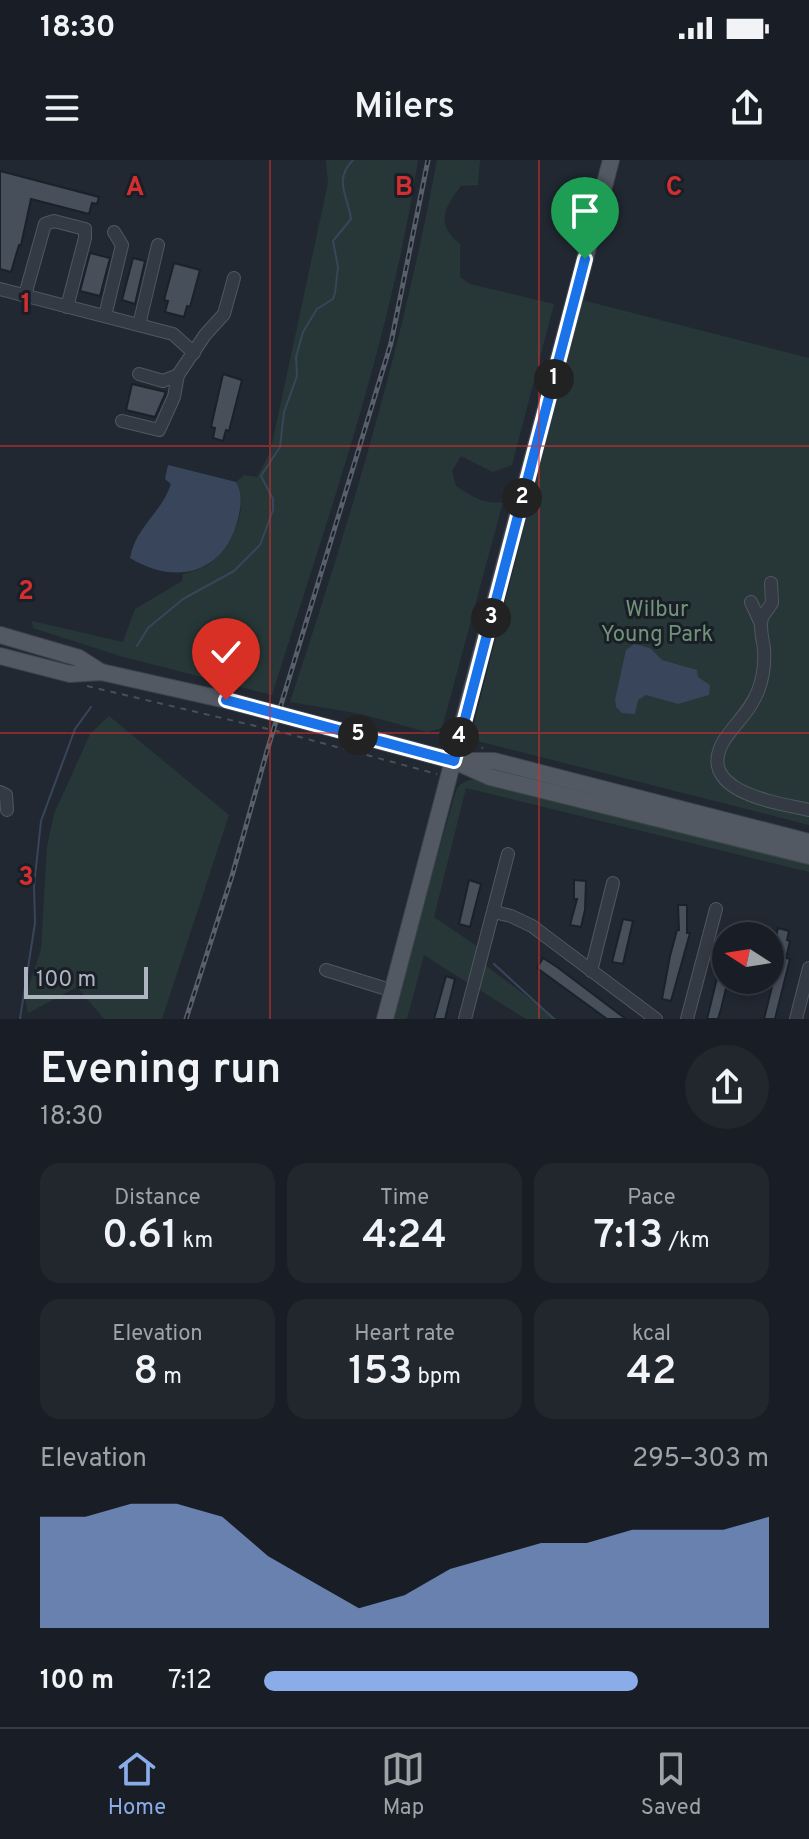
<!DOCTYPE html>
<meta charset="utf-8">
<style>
:root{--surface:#191e26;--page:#22272e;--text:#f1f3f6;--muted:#9fa2a7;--line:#373c43;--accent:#8aace9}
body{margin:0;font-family:Overpass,sans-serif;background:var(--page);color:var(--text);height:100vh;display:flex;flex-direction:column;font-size:30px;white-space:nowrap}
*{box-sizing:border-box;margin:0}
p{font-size:26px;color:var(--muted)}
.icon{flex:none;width:44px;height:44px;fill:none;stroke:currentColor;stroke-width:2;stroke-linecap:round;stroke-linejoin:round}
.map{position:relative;height:859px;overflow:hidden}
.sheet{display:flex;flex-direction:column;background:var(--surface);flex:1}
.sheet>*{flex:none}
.needle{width:52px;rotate:282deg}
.tools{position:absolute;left:712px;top:762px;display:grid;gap:16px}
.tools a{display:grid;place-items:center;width:72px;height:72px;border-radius:50%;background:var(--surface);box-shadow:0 4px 12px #0003,0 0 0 2px var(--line);font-size:40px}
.scale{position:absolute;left:24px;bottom:20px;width:124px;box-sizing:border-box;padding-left:8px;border:4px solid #aeb4c0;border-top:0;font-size:22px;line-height:28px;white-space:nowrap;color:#aeb4c0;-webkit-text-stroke:6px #1a1f27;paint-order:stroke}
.pin{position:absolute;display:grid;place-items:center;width:68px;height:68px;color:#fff;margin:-82px -34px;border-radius:50% 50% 50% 0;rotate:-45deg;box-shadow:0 0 8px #0007}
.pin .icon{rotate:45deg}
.km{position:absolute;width:40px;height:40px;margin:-20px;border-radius:50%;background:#222;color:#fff;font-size:22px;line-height:40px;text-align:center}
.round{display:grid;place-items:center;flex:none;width:84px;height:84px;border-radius:42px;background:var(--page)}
.headline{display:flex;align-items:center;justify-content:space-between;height:136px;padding:0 40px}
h1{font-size:44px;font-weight:600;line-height:60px}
.metrics{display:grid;grid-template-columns:repeat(3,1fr);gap:12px;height:136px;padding:8px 40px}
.metrics div{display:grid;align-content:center;border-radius:20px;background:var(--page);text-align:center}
.metrics b{font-size:40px;font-weight:600}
.metrics small{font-size:22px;font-weight:400}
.metrics p{font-size:22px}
.chart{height:224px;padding:16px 40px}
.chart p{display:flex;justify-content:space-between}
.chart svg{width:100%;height:144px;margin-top:8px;fill:var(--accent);opacity:.7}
ul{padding:0 40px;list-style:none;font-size:26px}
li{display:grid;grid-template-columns:128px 96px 1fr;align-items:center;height:60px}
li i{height:20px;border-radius:10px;background:var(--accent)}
.status{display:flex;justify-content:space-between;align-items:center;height:56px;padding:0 40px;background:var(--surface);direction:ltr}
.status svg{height:22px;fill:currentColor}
header{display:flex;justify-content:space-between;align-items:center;height:104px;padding:0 40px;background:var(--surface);font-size:36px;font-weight:600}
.menu{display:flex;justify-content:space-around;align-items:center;height:112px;border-top:2px solid var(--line);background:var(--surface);font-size:22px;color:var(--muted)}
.menu a{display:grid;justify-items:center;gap:4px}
.menu .selected{color:var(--accent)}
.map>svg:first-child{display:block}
</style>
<div class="status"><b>18:30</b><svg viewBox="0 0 49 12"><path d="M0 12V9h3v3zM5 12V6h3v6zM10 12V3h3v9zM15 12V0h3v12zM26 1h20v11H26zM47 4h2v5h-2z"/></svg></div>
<header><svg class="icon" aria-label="menu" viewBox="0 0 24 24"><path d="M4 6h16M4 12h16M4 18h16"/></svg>Milers<svg class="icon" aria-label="share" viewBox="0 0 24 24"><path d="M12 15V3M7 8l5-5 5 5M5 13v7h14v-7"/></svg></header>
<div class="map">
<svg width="809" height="859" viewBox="0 0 809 859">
<rect width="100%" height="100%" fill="#212832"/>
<!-- green -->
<g fill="#273737">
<path d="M326,0H418C390,183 327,359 272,535L120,496L33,468L32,461L123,482L135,449L182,421L183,414C193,411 204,409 212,402C231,386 251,346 236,322L244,315L257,317L270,293L328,23Z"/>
<path d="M437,0H480L478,25L461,26C444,48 435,64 460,84V117L470,124L554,144L512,305L493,312L461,296L452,311L456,326C471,336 484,345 503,342L442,568L427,572L361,554L290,542C349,364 403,185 437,0Z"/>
<polygon points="582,140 809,198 809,665 470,579"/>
<polygon points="109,556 229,655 162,859 104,859 77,827 28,853 25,838 41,789 47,687 54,654 90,574"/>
<path d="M478,618L809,701V712L466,628L434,757L478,787L468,823L424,795L407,859H391L455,634C459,622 466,621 478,618Z"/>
<polygon points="485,805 557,859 526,859 478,829"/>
</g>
<!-- water -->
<g fill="#38455a">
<path d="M168,305L236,322C243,333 241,347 238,359C224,414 176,426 130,398C135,368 162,352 171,324L165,319Z"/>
<polygon points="634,484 650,488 662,500 697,510 698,517 710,525 709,535 678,544 646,535 638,540 635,554 622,553 616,547 615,540 626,490"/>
</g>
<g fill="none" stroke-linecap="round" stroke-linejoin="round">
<!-- stream -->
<g stroke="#38455a" stroke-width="2">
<path d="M137,486L148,468L183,439L234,411L260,385L273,350V339L261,316L280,287L284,252L297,216L296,197L303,172L317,149L333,139L335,133L338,107L333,81L351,59C348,36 333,20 353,0"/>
<polyline points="494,804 554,859"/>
<polyline points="20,859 35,763 34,726 41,661 75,569 91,547"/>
</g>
</g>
<!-- building -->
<g fill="#474f5b" stroke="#1b2129" stroke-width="2">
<polygon points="0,11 99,37 97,44 92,43 89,54 31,39 21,85 19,85 11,112 0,109"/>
<polygon points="90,93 110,98 100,136 80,131"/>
<polygon points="133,98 145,101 135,144 122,140"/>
<polygon points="174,103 200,110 190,147 187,146 184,157 165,152 168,141 164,140"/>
<polygon points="223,214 242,220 229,271 226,270 223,281 213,278 215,268 211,267"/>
<polygon points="132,224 166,232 155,257 126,250"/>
<polygon points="469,720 481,724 470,767 459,764"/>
<polygon points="574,720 586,721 585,750 581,767 570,765 577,739 574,739"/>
<polygon points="678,745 687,745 687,773 690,773 671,841 662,839 670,796 677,770 679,770"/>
<polygon points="623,759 633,761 623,804 612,802"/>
<polygon points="778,768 789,771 787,780 790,781 786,798 790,799 775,859 764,859 781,790 773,788"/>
<polygon points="723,794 726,794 726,820 728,820 721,849 718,859 707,859"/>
<polygon points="543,798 557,807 626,859 607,859 570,832 537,808"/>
<polygon points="446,816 455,819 445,859 434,859"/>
</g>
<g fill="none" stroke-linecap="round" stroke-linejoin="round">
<defs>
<g id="minor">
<polyline points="0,129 173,174 194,193"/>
<polyline points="25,135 45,64 54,61 85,69 85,78 67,147"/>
<polyline points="105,156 122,85 114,72"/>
<polyline points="139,165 158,85"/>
<polyline points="139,214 163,221 178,215"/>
<polyline points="122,261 159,270 174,237 178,215 205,175 224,154 234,118"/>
<path d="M771,423L772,443C769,448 764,453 762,458C759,467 763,480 764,489C765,503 763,518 758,531C750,552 734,564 723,582C695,633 780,643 809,650"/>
<polyline points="751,442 761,464"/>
<polyline points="0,632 6,635 7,650"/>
<polyline points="494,752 511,756 532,766 656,859"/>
<polyline points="326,810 393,831"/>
<polyline points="591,811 613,723"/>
<polyline points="465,859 508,694"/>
<polyline points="687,859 716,749"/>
<polyline points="796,859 809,808"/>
</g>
<g id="major">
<polyline points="0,475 79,498 101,512"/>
<polyline points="0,496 70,514 101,512 226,540 454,601 490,617 809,696"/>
<polyline points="461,601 494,601 809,682"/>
<polyline points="385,859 611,0"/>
</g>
</defs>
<!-- minor casing -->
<use href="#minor" stroke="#515761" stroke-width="14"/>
<!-- major casing -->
<use href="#major" stroke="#3d434d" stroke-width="18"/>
<!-- path -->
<g stroke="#445255" stroke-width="2" stroke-dasharray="6 6" stroke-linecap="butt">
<polyline points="87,526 285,573 437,614"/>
<polyline points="470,584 483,588"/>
</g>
<!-- minor -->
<use href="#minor" stroke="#343a43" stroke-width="12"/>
<!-- major -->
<use href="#major" stroke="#525963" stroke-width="16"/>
<defs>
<polyline id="rail" points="186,859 232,716 267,591 391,183 428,0"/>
</defs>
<!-- rail casing -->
<use href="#rail" stroke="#58606c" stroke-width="5"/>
<!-- rail -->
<use href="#rail" stroke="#1a1f27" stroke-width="2" stroke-dasharray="6" stroke-linecap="butt"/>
</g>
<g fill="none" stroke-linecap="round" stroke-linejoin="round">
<defs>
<polyline id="route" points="226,540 454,601 585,99"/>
</defs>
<!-- route casing -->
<use href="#route" stroke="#fff" stroke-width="16"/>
<!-- route -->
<use href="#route" stroke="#1a73e8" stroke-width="10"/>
</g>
<!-- grid -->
<path fill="none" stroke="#d42f30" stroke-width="2" stroke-opacity="0.55" d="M270,0V859M539,0V859M0,286H809M0,573H809"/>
<g text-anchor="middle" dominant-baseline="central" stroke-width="6" stroke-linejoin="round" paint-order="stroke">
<!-- park labels -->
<g font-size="22" fill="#709379" stroke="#1a1f27">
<text x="657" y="450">Wilbur<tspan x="657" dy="25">Young Park</tspan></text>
</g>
</g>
<g font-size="26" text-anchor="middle" font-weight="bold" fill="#d42f30" stroke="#1a1f27" stroke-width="6" stroke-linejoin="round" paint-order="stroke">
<text x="135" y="35">A</text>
<text x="404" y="35">B</text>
<text x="674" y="35">C</text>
<text x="26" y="152">1</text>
<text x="26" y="439">2</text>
<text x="26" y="725">3</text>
</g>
</svg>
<div class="tools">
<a><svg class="needle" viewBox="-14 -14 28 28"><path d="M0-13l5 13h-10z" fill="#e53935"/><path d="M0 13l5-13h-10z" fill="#9fa2a7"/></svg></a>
</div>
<div class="scale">100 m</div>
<div class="pin" style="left:585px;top:99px;background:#1e9e55"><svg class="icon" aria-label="arrive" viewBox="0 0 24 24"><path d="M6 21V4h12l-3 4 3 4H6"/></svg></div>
<div class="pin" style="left:226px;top:540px;background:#d93025"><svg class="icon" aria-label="check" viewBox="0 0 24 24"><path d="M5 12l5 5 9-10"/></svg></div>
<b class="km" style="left:554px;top:219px">1</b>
<b class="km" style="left:522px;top:338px">2</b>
<b class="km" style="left:491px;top:458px">3</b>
<b class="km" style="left:459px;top:577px">4</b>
<b class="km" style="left:358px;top:575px">5</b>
</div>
<section class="sheet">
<div class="headline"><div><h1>Evening run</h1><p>18:30</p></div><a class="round"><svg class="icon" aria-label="share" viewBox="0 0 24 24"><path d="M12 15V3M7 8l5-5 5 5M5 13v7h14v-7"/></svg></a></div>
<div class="metrics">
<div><p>Distance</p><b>0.61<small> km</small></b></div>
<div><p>Time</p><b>4:24</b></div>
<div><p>Pace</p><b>7:13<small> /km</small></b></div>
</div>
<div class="metrics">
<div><p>Elevation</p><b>8<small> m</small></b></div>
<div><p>Heart rate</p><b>153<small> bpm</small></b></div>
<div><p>kcal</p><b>42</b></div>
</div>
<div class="chart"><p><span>Elevation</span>295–303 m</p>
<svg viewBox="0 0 160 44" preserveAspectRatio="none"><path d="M0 44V10L10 10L20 6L30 6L40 10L50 22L60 30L70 38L80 34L90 26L100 22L110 18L120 18L130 14L140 14L150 14L160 10V44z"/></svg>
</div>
<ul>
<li><b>100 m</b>7:12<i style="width:74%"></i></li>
</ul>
</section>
<nav class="menu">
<a class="selected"><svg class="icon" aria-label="home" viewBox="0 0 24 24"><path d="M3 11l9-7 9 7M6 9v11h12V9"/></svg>Home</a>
<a><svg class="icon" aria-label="map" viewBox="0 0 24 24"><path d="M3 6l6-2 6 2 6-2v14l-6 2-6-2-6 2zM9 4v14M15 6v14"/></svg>Map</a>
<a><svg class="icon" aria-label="saved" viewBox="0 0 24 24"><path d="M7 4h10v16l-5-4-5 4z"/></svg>Saved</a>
</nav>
